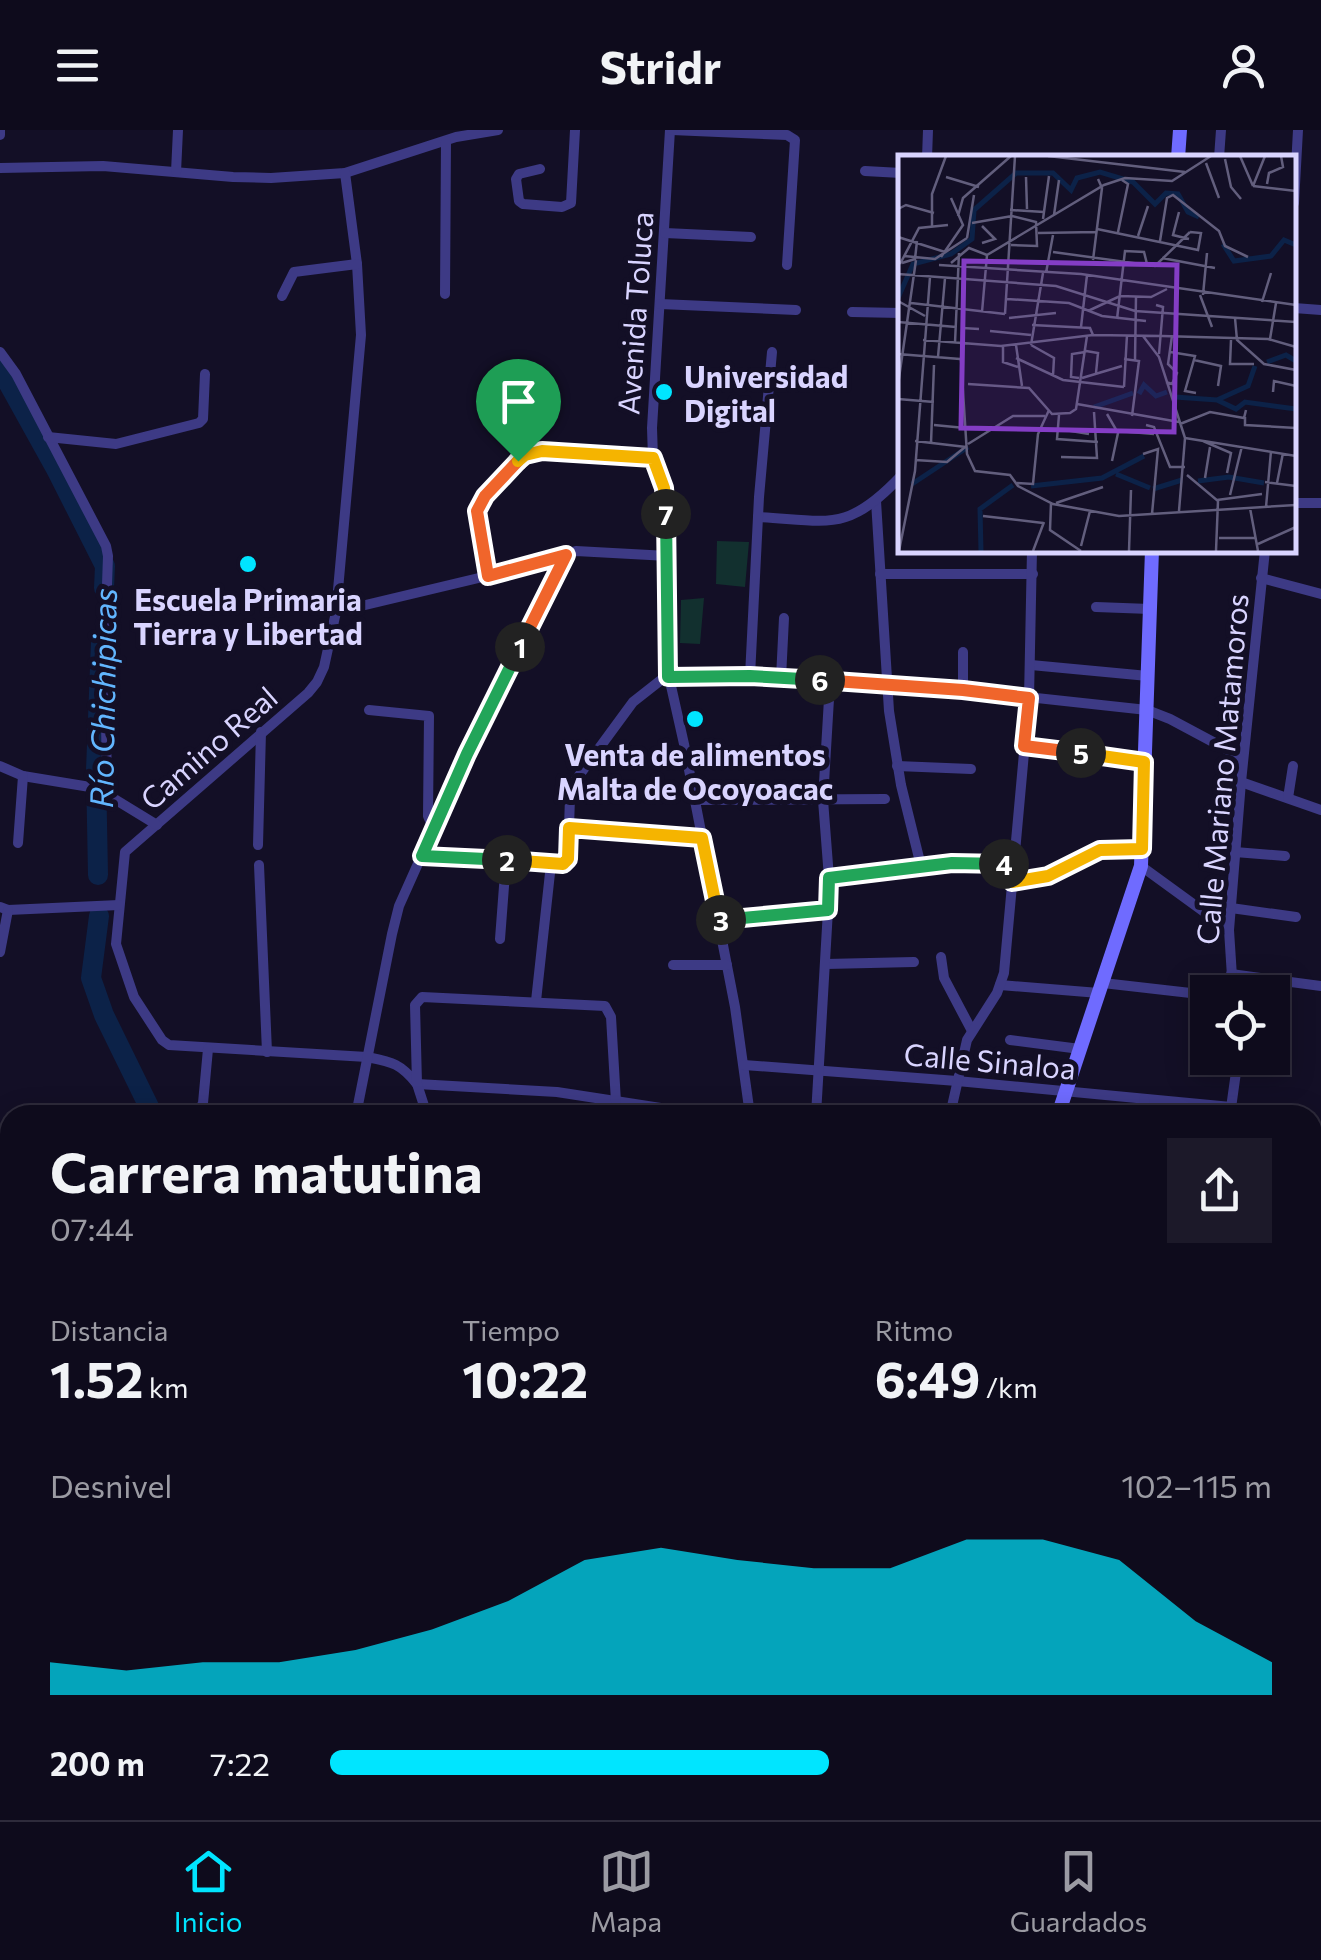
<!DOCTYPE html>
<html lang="es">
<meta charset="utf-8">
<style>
:root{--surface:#0e0b1c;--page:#1c1929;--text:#f1f3f6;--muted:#9b9ba3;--line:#2e2b3b;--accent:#00e5ff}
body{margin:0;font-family:Commissioner,sans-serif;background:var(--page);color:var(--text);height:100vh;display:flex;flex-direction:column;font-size:38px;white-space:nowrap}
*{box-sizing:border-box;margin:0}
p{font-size:32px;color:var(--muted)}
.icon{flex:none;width:55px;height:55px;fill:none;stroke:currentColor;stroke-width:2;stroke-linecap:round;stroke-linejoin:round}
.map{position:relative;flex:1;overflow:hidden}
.drawer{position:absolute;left:0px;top:975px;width:1322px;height:715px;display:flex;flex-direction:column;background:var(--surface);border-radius:30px 30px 0 0;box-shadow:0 5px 25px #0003,0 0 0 2px var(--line)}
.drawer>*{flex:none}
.buttons{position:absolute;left:1190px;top:845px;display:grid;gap:20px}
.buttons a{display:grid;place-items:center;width:100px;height:100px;border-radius:0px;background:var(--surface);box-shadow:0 5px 25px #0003,0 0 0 2px var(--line);font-size:50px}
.pin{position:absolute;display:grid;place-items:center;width:85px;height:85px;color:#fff;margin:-102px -42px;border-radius:50% 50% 50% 0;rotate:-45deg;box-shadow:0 0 10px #0007}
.pin .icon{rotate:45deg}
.km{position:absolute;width:50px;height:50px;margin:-25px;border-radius:50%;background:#222;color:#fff;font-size:28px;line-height:50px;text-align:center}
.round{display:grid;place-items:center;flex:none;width:105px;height:105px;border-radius:0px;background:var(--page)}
.headline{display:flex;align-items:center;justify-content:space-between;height:170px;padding:0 50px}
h1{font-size:55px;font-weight:700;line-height:75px}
.stats{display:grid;grid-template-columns:repeat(3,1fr);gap:15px;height:170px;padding:10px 50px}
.stats div{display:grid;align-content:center}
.stats b{font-size:50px;font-weight:700}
.stats small{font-size:28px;font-weight:400}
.stats p{font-size:28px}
.chart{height:280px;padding:20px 50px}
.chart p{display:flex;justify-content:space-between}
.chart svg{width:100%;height:180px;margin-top:10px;fill:var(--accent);opacity:.7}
ul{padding:0 50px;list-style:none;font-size:32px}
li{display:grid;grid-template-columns:160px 120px 1fr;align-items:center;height:75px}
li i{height:25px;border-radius:12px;background:var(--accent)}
header{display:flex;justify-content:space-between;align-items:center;height:130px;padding:0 50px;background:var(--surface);font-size:45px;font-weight:700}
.dock{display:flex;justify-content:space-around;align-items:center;height:140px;border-top:2px solid var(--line);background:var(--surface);font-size:28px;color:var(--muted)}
.dock a{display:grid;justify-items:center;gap:5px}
.dock .selected{color:var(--accent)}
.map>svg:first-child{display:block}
</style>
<header><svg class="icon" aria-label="menu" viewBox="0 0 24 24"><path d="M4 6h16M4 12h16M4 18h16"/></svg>Stridr<svg class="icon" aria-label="person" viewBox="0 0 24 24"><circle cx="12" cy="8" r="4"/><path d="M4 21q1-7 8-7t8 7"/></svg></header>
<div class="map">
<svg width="1321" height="1690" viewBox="0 0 1321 1690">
<rect width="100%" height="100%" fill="#130f26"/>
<!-- green -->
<g fill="#12302f">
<polygon points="717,411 749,412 745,457 716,454"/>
<polygon points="704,468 700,514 680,513 681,470"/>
</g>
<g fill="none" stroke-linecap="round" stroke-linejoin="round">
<!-- stream -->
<polyline stroke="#0c2248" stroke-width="4" points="279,1690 286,1680"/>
<!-- river -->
<g stroke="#0c2248" stroke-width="20">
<polyline points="0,238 57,341 105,436 104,458"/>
<polyline points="98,745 96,640 101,512"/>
<polyline points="99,786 91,848 104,885 153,985"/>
</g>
<!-- minor -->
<g stroke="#3d3a85" stroke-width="10">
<polyline points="670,0 652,298 653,328 666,371 669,547 684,614 735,877 750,985"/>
<polyline points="672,0 787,5 795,10 787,135"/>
<polyline points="0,5 0,0"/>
<polyline points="927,28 928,0"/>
<polyline points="1219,28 1221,0"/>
<polyline points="0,38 103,36 233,47 271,48 345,43 456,7 498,0"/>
<polyline points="540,39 519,44 516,49 519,71 523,74 562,77 571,73 575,0"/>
<polyline points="865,41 901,43"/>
<polyline points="176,42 178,0"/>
<path d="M345,43L357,134L361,205L336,482L324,537L317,552L308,563L125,722L116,814L134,867L162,910L169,915L367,927C392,932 400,933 417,954L557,962L706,985"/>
<polyline points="1294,73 1298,0"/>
<polyline points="665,103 751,107"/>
<polyline points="445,164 446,11"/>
<polyline points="282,166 294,142 357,134"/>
<polyline points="660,174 796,180"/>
<polyline points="1294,178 1321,180"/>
<polyline points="852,182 901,183"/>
<polyline points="0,222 16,244 106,416 108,426 105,511 107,665"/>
<polyline points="48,307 116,314 199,293 203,289 205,244"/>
<polyline points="876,371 889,581 901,655 921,736"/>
<polyline points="1294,373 1321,373"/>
<path d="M758,387C830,391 847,403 901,346"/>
<polyline points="880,444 1033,444"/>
<polyline points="487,446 477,388 480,375 485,366 525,325 542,321 653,328"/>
<polyline points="1261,448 1321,464"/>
<polyline points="1096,477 1150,479"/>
<polyline points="336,482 487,446 576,421 668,426"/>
<polyline points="1031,535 1148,546"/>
<polyline points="750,546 759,367 772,222"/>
<polyline points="781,548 784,488"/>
<polyline points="963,560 963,522"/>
<polyline points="369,580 429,586 428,686 434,700"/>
<polyline points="1024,615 1144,632"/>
<polyline points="0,636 23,646 90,657 103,662 157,695"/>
<polyline points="897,636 971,639"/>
<polyline points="1241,652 1321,680"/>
<polyline points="1288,668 1293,636"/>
<polyline points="695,670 885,669"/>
<polyline points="569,699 702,708"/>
<polyline points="18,713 23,646"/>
<polyline points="258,715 261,602"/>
<polyline points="1235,722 1285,726"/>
<polyline points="423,725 563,734 568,729 570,667 575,651 633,572 661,550 676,545 781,548 963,560 1147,580 1170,589 1243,628"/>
<polyline points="259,735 267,922"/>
<polyline points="1141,736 1229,800"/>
<polyline points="829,748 951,733 1013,734"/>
<polyline points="1012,751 1048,746 1100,721 1142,719"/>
<polyline points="0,777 8,780 119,775"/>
<polyline points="1231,778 1296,787"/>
<polyline points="719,790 828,780"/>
<polyline points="500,809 506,730"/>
<polyline points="0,822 8,780"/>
<polyline points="941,827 944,848 972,901"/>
<polyline points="826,834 914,832"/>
<polyline points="673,835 727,835"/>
<polyline points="1231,844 1321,856"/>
<polyline points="1103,853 1208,865"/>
<polyline points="1000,855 1099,863"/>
<polyline points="1233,862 1229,800 1241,652 1265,420"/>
<polyline points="536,871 551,734"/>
<polyline points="1010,910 1080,919"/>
<polyline points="744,935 957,951 1231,977"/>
<polyline points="1144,969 1146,985"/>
<polyline points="197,985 203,973 208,919"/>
<polyline points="356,985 392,804 399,776 467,624 566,425"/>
<polyline points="427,985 417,954 415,875 422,867 605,876 611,887 616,972"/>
<polyline points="816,985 828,780 829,748 823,670 830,552"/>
<polyline points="950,985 967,910 997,863 1004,843 1029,568 1032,420"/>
<polyline points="1230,985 1238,928"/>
<polyline points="1312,1061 1321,1063"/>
<polyline points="0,1088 10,1087"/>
<polyline points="1312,1181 1321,1182"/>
<polyline points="0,1228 10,1215"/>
<polyline points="1321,1229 1321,1256"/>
<polyline points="0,1271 7,1317 10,1325"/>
<polyline points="1312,1297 1321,1298"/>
<polyline points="0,1406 10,1385"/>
<polyline points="1312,1470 1321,1382"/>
<polyline points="1312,1525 1321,1533"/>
<polyline points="0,1530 10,1531"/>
<polyline points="1312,1647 1321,1651"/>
<polyline points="75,1680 75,1690"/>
<polyline points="342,1680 343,1690"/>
<polyline points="420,1680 440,1690"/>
<polyline points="180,1690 208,1680"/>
<polyline points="512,1690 516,1680"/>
<polyline points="624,1690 626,1680"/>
<polyline points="754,1690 755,1680"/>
<polyline points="1043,1690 1043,1680"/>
<polyline points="1118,1690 1120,1680"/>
<polyline points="1163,1690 1188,1680"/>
</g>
<!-- secondary -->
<g stroke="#6f6bff" stroke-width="14">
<polyline points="1178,28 1180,0"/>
<polyline points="1058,985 1141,736 1152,420"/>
<polyline points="934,1690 934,1680"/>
</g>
</g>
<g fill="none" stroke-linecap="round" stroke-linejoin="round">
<defs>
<polyline id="split-1" points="518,331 485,366 477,381 488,446 566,425 520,517"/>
<polyline id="split-2" points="507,730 422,726 467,624 520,517"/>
<polyline id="split-3" points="507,730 563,734 568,729 569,698 702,708 719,790 721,790"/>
<polyline id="split-4" points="721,790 828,780 829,748 952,733 1004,734"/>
<polyline id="split-5" points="1004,734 1013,734 1012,752 1048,746 1100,720 1142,719 1144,632 1081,623"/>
<polyline id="split-6" points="820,550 963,560 1029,568 1024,616 1081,623"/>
<polyline id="split-7" points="666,384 668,547 750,546 820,550"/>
<polyline id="split-8" points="518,331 525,325 542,321 653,328 664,358 666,384"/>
</defs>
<!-- split-1 casing -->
<use href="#split-1" stroke="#fff" stroke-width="20"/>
<!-- split-2 casing -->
<use href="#split-2" stroke="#fff" stroke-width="20"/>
<!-- split-3 casing -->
<use href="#split-3" stroke="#fff" stroke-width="20"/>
<!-- split-4 casing -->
<use href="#split-4" stroke="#fff" stroke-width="20"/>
<!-- split-5 casing -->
<use href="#split-5" stroke="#fff" stroke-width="20"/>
<!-- split-6 casing -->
<use href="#split-6" stroke="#fff" stroke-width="20"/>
<!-- split-7 casing -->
<use href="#split-7" stroke="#fff" stroke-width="20"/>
<!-- split-8 casing -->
<use href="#split-8" stroke="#fff" stroke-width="20"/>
<!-- split-1 -->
<use href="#split-1" stroke="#f0652b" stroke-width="12"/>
<!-- split-2 -->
<use href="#split-2" stroke="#22a559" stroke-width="12"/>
<!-- split-3 -->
<use href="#split-3" stroke="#f5b400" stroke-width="12"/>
<!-- split-4 -->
<use href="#split-4" stroke="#22a559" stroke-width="12"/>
<!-- split-5 -->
<use href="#split-5" stroke="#f5b400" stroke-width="12"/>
<!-- split-6 -->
<use href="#split-6" stroke="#f0652b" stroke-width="12"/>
<!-- split-7 -->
<use href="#split-7" stroke="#22a559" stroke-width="12"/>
<!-- split-8 -->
<use href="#split-8" stroke="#f5b400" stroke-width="12"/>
</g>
<!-- markers -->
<g fill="#00e5ff" stroke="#130f26" stroke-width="4">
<circle cx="664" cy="262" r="10"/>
<circle cx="248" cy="434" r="10"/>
<circle cx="695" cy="589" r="10"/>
</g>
<g text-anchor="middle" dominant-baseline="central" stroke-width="10" stroke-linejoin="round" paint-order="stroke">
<!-- street labels -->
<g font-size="30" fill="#d9d4ff" stroke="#130f26">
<text transform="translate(634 183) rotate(-86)">Avenida Toluca</text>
<text transform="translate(208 617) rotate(-41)">Camino Real</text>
<text transform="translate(1221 639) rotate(-85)">Calle Mariano Matamoros</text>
<text transform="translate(990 930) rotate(5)">Calle Sinaloa</text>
</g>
<!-- poi labels -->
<g font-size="30" font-weight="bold" fill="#d9d4ff" stroke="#130f26">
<text x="684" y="245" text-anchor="start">Universidad<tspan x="684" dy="34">Digital</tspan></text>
<text x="248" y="468">Escuela Primaria<tspan x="248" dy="34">Tierra y Libertad</tspan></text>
<text x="695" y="623">Venta de alimentos<tspan x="695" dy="34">Malta de Ocoyoacac</tspan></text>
</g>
<!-- water labels -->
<g font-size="32" font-style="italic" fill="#62b6ff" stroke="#130f26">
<text transform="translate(102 568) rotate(-89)">Río Chichipicas</text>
</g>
</g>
<!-- overview -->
<g transform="translate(898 25)">
<rect width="398" height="398" fill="#130f26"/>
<path fill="none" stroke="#0c2248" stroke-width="5" d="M325,89L336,106L373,101L386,85L398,90M0,143L15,109L53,99L74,84L76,55L118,18H155L173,35L179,23L202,17L235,27L257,49L268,38L280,39L290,57L301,62M369,207L388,200L398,206M241,239L246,230L258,241L269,237M277,242L319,245L350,231L357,211M319,245L338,254L347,247L398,254M196,252L235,238M218,319L252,333M300,326L331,322L366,328M14,329L70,292M133,331L204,323L246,301M255,334L284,325M83,396L82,354L115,330"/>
<path fill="none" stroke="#625e7d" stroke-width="2.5" d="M150,1L287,17M342,1L355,31M327,4L333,32L343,44M308,8L321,43M48,22L81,32M128,22L129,54M369,29L371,18L385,12L383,1M355,31L398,36M355,31L367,1M0,54L8,50L36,58M112,55L146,57M281,57L275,80L291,84M156,60L161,25M60,61L65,43L113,1M145,64L151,21M74,68L114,61L138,67L139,91L113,90M34,71V39L48,1M84,71L97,84L84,88M199,74L300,95L303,78L292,77M220,77L230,29L224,25M140,78L199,77M240,81L250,51M0,82L47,97M69,83L76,40M262,86L269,43L275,40L321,76L327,91L350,102M155,97L257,111L292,77M89,100L206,30L227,23L274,26L313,1M6,101L37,104L69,83M43,102L65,70L53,43M264,103L317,113M195,105L204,33L200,24M4,108L17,104L19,86M53,108L71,93L89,100M2,109L21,73L50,70M41,110L183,119L398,150M148,118L155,80M0,119L158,131L237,156L398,167M302,140L314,172M305,140L309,98M109,144L171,148L204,161L248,166M0,146L27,161M364,147L373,118M13,148L107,159M258,150L265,152L261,199M190,156L222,141L253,142L269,134M84,157L89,100M107,159L117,1M111,163L158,158M337,163L339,185L366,209L398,215M219,164L227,96L246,97L249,109M0,167L58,172M134,170L192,173L195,180M183,172L189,120M81,174L65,173L63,205L69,299L77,316L112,320L120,331L155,349L221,361L398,350M92,176L133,180M245,181L261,202L287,283L281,356M372,184L378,148M25,185L103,191L195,180L264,181L370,184L398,192M333,185L332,209H356M57,188L61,98M118,190L124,231M133,190L145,118M133,190L156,203L155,221M105,191V207L120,212M188,196L200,198L198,218M272,197L297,201L287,236L298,238M0,199L62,204M40,202L47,123M118,203L165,225L226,232M226,204L241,206L234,261M237,205L238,141M296,205L323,211L320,231M181,223L173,222L174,199L187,197M184,223L224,211M268,227L274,229L279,218L270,209L274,181M70,229L131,233L154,259L172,258L178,254L189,181M0,230L18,105M226,232L229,180M375,237L376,226L398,231M0,244L36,247M179,249L281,267M209,259L220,278L214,306M161,260L159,284L200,287M347,262V270L398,273M282,269L312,257L346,263L348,255M36,270L67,273M248,270L256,272L272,312H287M161,274L191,279M220,276L256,279M287,283L398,301M17,286L68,292M305,286L333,298L329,318M33,288L36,210M70,289L115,261H147M245,299L260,294L254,359M163,302L199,303L196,257M17,305L49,307L67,292M289,320L320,346L318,396M307,323L312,292M367,327L398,331M119,328L135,329L140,279L151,255M379,328L385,298M332,340L344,291M319,345L364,339M153,348L152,375L183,396M158,348L205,332M368,352L373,296M352,353L360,396M85,361L145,368M321,383H358M360,389L398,372M183,391L192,356M1,396L17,316L32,122M135,396L146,367M231,396L233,335"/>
<path fill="#843dc5" fill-opacity="0.15" stroke="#843dc5" stroke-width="5" d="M66,106L279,110L276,277L63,273Z"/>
<rect width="398" height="398" fill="none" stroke="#d9d4ff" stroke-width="5"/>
</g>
</svg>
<div class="buttons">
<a><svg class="icon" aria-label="locate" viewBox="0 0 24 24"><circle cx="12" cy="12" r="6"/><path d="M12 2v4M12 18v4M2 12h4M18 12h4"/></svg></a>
</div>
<div class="pin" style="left:518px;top:331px;background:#1e9e55"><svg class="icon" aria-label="arrive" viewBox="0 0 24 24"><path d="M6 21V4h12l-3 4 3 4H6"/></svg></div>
<b class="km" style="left:520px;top:517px">1</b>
<b class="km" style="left:507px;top:730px">2</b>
<b class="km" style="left:721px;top:790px">3</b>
<b class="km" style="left:1004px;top:734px">4</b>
<b class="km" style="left:1081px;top:623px">5</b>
<b class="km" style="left:820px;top:550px">6</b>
<b class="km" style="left:666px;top:384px">7</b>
<section class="drawer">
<div class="headline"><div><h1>Carrera matutina</h1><p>07:44</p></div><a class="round"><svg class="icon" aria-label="share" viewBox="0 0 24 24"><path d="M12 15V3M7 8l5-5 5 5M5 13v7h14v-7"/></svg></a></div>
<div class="stats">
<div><p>Distancia</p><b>1.52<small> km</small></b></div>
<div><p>Tiempo</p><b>10:22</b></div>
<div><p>Ritmo</p><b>6:49<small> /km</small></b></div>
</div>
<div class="chart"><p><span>Desnivel</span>102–115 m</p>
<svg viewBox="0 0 160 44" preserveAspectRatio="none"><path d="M0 44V36L10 38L20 36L30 36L40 33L50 28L60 21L70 11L80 8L90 11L100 13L110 13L120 6L130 6L140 11L150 26L160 36V44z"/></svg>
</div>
<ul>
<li><b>200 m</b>7:22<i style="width:53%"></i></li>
</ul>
</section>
</div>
<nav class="dock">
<a class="selected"><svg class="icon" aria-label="home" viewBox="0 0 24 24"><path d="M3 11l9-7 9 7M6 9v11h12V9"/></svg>Inicio</a>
<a><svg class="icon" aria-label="map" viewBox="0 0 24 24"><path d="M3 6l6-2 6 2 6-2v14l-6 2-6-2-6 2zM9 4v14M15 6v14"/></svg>Mapa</a>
<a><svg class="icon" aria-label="saved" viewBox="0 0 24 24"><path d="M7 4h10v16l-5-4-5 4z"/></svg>Guardados</a>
</nav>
